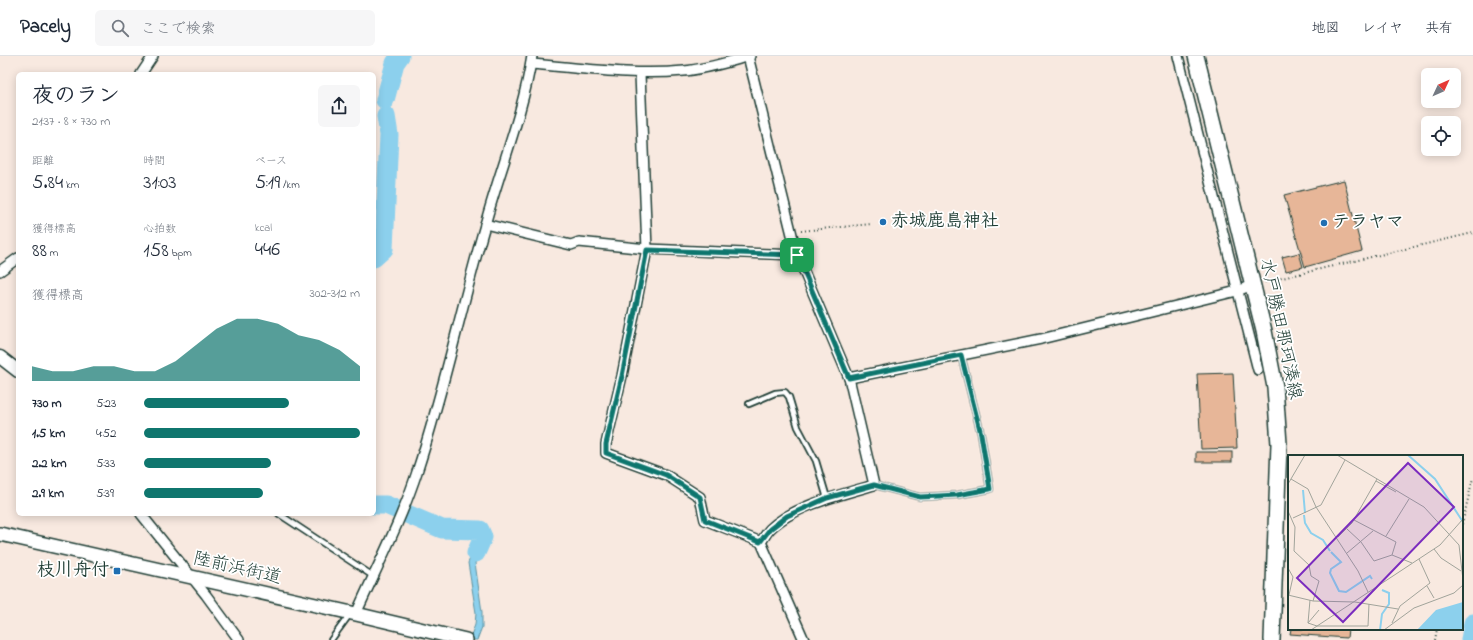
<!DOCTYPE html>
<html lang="ja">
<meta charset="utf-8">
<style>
:root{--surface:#fff;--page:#f6f6f7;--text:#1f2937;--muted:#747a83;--line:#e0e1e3;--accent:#0f766e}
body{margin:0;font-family:"Indie Flower","Klee One",sans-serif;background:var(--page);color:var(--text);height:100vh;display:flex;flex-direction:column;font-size:15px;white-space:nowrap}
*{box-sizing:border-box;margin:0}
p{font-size:13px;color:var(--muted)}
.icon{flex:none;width:22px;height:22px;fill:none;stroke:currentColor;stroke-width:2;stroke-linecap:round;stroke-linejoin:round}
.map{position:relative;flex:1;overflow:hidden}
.details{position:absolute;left:16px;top:16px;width:360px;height:444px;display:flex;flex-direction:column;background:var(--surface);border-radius:6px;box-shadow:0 2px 10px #0003}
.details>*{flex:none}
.needle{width:26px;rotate:46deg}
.fabs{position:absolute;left:1421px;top:12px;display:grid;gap:8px}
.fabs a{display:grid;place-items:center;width:40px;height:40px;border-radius:6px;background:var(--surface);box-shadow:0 2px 10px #0003;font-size:20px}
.pin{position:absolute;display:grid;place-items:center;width:34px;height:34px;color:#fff;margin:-17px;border-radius:8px;box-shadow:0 2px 6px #0006}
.round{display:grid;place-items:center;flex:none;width:42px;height:42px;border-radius:6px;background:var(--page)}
.headline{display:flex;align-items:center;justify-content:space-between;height:68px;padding:0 16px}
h1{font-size:22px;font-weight:600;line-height:30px}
.figures{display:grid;grid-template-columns:repeat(3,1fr);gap:6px;height:68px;padding:4px 16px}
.figures div{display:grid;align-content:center}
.figures b{font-size:20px;font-weight:600}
.figures small{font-size:11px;font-weight:400}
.figures p{font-size:11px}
.chart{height:112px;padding:8px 16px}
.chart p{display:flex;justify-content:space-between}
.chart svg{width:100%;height:72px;margin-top:4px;fill:var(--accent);opacity:.7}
ul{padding:0 16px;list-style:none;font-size:13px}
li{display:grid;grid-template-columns:64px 48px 1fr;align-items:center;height:30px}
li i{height:10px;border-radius:5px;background:var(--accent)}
header{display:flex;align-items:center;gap:24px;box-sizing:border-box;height:56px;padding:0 20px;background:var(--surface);border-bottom:1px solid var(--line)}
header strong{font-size:19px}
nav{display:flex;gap:22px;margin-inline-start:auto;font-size:14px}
.search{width:280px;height:36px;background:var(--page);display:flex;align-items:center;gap:10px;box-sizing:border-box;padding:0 14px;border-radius:6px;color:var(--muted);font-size:15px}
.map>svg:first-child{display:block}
</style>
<header>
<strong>Pacely</strong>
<div class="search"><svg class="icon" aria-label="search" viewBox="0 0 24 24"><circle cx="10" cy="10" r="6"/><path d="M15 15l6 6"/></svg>ここで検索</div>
<nav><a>地図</a><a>レイヤ</a><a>共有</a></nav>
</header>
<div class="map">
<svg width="1473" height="584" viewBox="0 0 1473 584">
<rect width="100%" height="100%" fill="#f8e9e0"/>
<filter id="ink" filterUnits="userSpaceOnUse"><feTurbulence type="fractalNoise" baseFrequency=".025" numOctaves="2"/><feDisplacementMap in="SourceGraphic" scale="8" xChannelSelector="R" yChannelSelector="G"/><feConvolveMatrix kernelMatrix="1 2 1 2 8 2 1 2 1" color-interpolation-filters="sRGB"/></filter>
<g filter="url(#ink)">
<!-- water -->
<polygon fill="#8cd0ed" stroke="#6095a3" points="481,471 487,480 475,507 482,556 482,571 477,584 469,584 475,569 476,557 468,507 479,481 478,476"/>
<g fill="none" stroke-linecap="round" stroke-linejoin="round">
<!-- river -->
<g stroke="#8cd0ed" stroke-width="19">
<polyline points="385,44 395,7 400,0"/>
<polyline points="374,202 384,193 389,79 386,60"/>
<polyline points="374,449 386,449 442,473 480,474 483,481 476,497"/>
<polyline points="1470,584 1473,567"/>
</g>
</g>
<!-- building -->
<g fill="#e7b698" stroke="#1f3d34">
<polygon points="1344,124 1362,195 1305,211 1284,139"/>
<polygon points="1299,197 1303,211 1286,215 1282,201"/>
<polygon points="1233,317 1237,392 1201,393 1197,318"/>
<rect x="1196" y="396" width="36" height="10"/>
<polygon points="1291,573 1348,573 1347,582 1290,578"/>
</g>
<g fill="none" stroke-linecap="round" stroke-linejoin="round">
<defs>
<g id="service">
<polyline points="749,348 775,337 785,336 789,341 798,371 816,405 827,442"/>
<polyline points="874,429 920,441 957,439 990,433 981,378 961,299"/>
<polyline points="279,458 373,520"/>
<polyline points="331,584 350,558"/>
</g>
<g id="minor">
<path d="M748,0L797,199L849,322L874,429C843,438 793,450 770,473C766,477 764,482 761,486"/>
<polyline points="1178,0 1258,314"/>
<path d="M531,8C582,12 633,20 684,15C707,13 728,6 750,0"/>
<polyline points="141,18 153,0"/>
<polyline points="640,18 647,193 622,320 606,388 606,397 666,419 700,441 705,464 761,486 804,584"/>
<polyline points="485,168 571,189 579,186 647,193 797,199"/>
<polyline points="0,215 18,202"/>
<polyline points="849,322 1041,283 1237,235 1252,229"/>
<polyline points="141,458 206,539 239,584"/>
<path d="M356,558C377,511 401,465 417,416C444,335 461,251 485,169C500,113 523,58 532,0"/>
</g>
<polyline id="tertiary" points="0,301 18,315"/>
<polyline id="secondary" points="0,478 356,558 466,584"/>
<polyline id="primary" points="1196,0 1264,275 1275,331 1279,388 1272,584"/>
</defs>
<!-- service casing -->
<use href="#service" stroke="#1f3d34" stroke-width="8"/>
<!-- minor casing -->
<use href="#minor" stroke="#1f3d34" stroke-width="12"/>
<!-- tertiary casing -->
<use href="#tertiary" stroke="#1f3d34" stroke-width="15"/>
<!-- secondary casing -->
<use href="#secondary" stroke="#1f3d34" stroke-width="16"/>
<!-- primary casing -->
<use href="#primary" stroke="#1f3d34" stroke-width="18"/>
<!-- path -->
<g stroke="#1f3d34" stroke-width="2" stroke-dasharray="1 3" stroke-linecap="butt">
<polyline points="801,175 871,168"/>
<polyline points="1265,226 1473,177"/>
<polyline points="1462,468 1473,422"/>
<polyline points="1435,584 1437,573"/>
</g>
<!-- service -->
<use href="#service" stroke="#fff" stroke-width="4.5"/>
<!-- minor -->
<use href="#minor" stroke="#fff" stroke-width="9"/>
<!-- tertiary -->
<use href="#tertiary" stroke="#fff" stroke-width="12"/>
<!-- secondary -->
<use href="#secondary" stroke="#fff" stroke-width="13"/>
<!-- primary -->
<use href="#primary" stroke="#fff" stroke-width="15"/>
</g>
</g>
<g fill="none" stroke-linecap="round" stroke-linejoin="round" filter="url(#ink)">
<defs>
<polygon id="route" points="647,194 797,199 849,322 961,299 981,378 990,433 957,439 920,441 874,429 827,442 787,460 770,473 760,486 705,464 700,441 666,419 606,397 606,388 622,320"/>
</defs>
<!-- route casing -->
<use href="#route" stroke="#fff" stroke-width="8"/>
<!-- route -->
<use href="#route" stroke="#0f766e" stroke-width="5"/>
</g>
<!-- markers -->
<g fill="#1f6fb2" stroke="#fff" stroke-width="1.5">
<circle cx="883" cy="166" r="4"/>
<circle cx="1324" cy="167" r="4"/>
<rect x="113" y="511" width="8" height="8" rx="2"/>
</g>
<g text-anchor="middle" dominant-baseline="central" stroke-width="3.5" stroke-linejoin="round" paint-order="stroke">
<!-- poi labels -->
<g font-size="18" font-weight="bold" fill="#1f3d34" stroke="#fff" text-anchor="start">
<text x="891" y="166">赤城鹿島神社</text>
<text x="1332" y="167">テラヤマ</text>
<text x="109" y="515" text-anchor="end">枝川舟付</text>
</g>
<!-- street labels -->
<g font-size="18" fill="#1f3d34" stroke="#fff">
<text transform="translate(1280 273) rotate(78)">水戸勝田那珂湊線</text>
<text transform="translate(237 513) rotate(13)">陸前浜街道</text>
</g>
</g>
<!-- overview -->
<g transform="translate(1288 399)">
<rect width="175" height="175" fill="#f8e9e0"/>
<path d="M175,147V173L172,175H129L148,155Z" fill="#8cd0ed"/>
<path fill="none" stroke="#8cd0ed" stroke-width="2" d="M120,0L147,24L175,67M15,35L17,58M16,60L17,68L23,78L35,85L42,96M43,97L53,107L43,114L42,118L51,136L58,137L82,121L84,124M92,175L94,159L101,149V138L94,135"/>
<path fill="none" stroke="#a1a49b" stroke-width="1" d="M49,0L136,52L171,90L175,125M3,24L20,34L28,52L70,116L80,137M88,26L108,37M0,29L17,0M0,56L7,72L6,96L21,110L23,121L31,126L25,146M5,63L33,50L57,5M66,65L108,87L104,100M59,74L73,87L86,106L104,100L124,108M98,81L121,44M50,82L64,68L89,24M146,94L153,103L173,116M59,98L85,76M0,113L5,122L1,140M139,131L146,143M0,140L25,146L67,147L110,154M20,168L29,171H80L81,149M20,168L22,145M20,168L31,155M104,168L112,151L142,128L131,104M23,175L152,90L175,64M96,175L126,153L166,138L175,130"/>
<path fill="#7b2cbf" fill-opacity="0.15" stroke="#7b2cbf" stroke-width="2" d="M120,8L166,52L55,167L9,123Z"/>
<rect width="175" height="175" fill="none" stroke="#1f3d34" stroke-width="2"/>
</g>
</svg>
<div class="fabs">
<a><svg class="needle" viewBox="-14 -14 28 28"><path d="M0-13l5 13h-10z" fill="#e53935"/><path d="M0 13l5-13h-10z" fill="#747a83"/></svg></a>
<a><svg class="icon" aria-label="locate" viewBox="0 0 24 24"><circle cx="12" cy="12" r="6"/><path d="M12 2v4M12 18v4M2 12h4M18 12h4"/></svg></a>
</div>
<div class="pin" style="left:797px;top:199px;background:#1e9e55"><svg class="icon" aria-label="arrive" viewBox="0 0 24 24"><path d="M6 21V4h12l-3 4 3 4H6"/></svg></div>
<section class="details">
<div class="headline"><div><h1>夜のラン</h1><p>21:37 · 8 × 730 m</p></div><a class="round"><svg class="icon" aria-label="share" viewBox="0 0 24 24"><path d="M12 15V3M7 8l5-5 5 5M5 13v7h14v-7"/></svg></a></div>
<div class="figures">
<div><p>距離</p><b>5.84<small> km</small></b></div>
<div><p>時間</p><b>31:03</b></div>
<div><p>ペース</p><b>5:19<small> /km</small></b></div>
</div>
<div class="figures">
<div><p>獲得標高</p><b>88<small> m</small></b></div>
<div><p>心拍数</p><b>158<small> bpm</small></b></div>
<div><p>kcal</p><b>446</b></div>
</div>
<div class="chart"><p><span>獲得標高</span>302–312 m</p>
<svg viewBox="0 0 160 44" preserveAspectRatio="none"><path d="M0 44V35L10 38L20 38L30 35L40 35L50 38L60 38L70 32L80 22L90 12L100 6L110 6L120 9L130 16L140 19L150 25L160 35V44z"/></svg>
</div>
<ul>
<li><b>730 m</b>5:23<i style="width:67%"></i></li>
<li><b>1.5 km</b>4:52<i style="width:100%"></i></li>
<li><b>2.2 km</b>5:33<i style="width:59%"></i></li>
<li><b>2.9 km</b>5:39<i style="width:55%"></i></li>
</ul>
</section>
</div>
